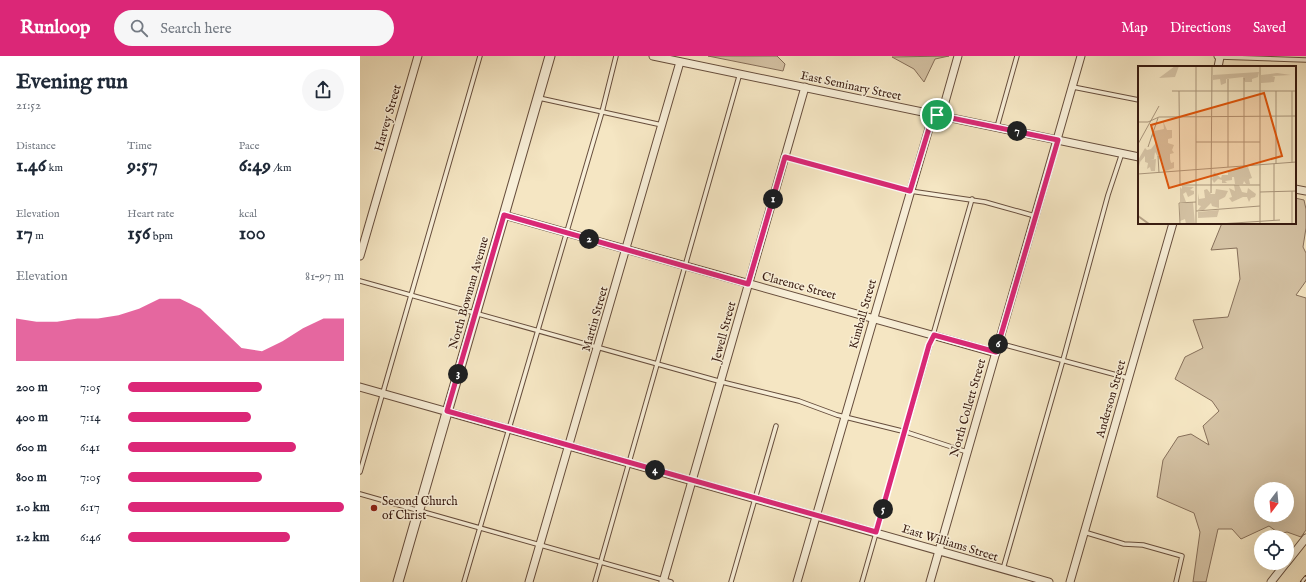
<!DOCTYPE html>
<meta charset="utf-8">
<style>
:root{--surface:#fff;--page:#f6f6f7;--text:#1f2937;--muted:#747a83;--accent:#db2777}
body{margin:0;font-family:"IM FELL English",serif;background:var(--page);color:var(--text);height:100vh;display:flex;flex-direction:column;font-size:15px;white-space:nowrap}
*{box-sizing:border-box;margin:0}
p{font-size:13px;color:var(--muted)}
.icon{flex:none;width:22px;height:22px;fill:none;stroke:currentColor;stroke-width:2;stroke-linecap:round;stroke-linejoin:round}
.map{position:relative;flex:1;overflow:hidden}
.drawer{display:flex;flex-direction:column;background:var(--surface);width:360px}
.drawer>*{flex:none}
.needle{width:26px;rotate:196deg}
.controls{position:absolute;left:894px;top:426px;display:grid;gap:8px}
.controls a{display:grid;place-items:center;width:40px;height:40px;border-radius:50%;background:var(--surface);box-shadow:0 4px 16px #0002;font-size:20px}
.pin{position:absolute;display:grid;place-items:center;width:34px;height:34px;color:#fff;margin:-17px;border:2px solid #fff;border-radius:50%;box-shadow:0 1px 4px #0007}
.km{position:absolute;width:20px;height:20px;margin:-10px;border-radius:50%;background:#222;color:#fff;font-size:11px;line-height:20px;text-align:center}
.round{display:grid;place-items:center;flex:none;width:42px;height:42px;border-radius:21px;background:var(--page)}
.head{display:flex;align-items:center;justify-content:space-between;height:68px;padding:0 16px}
h1{font-size:22px;font-weight:700;line-height:30px}
.stats{display:grid;grid-template-columns:repeat(3,1fr);gap:6px;height:68px;padding:4px 16px}
.stats div{display:grid;align-content:center}
.stats b{font-size:20px;font-weight:700}
.stats small{font-size:11px;font-weight:400}
.stats p{font-size:11px}
.chart{height:112px;padding:8px 16px}
.chart p{display:flex;justify-content:space-between}
.chart svg{width:100%;height:72px;margin-top:4px;fill:var(--accent);opacity:.7}
ul{padding:0 16px;list-style:none;font-size:13px}
li{display:grid;grid-template-columns:64px 48px 1fr;align-items:center;height:30px}
li i{height:10px;border-radius:5px;background:var(--accent)}
header{display:flex;align-items:center;gap:24px;box-sizing:border-box;height:56px;padding:0 20px;background:var(--accent);color:#fff}
header strong{font-size:19px}
nav{display:flex;gap:22px;margin-inline-start:auto;font-size:14px}
.search{width:280px;height:36px;background:var(--page);display:flex;align-items:center;gap:10px;box-sizing:border-box;padding:0 14px;border-radius:22px;color:var(--muted);font-size:15px}
main{display:flex;flex:1;min-height:0}
.map>svg:first-child{display:block}
</style>
<header>
<strong>Runloop</strong>
<div class="search"><svg class="icon" aria-label="search" viewBox="0 0 24 24"><circle cx="10" cy="10" r="6"/><path d="M15 15l6 6"/></svg>Search here</div>
<nav><a>Map</a><a>Directions</a><a>Saved</a></nav>
</header>
<main>
<section class="drawer">
<div class="head"><div><h1>Evening run</h1><p>21:52</p></div><a class="round"><svg class="icon" aria-label="share" viewBox="0 0 24 24"><path d="M12 15V3M7 8l5-5 5 5M5 13v7h14v-7"/></svg></a></div>
<div class="stats">
<div><p>Distance</p><b>1.46<small> km</small></b></div>
<div><p>Time</p><b>9:57</b></div>
<div><p>Pace</p><b>6:49<small> /km</small></b></div>
</div>
<div class="stats">
<div><p>Elevation</p><b>17<small> m</small></b></div>
<div><p>Heart rate</p><b>156<small> bpm</small></b></div>
<div><p>kcal</p><b>100</b></div>
</div>
<div class="chart"><p><span>Elevation</span>81–97 m</p>
<svg viewBox="0 0 160 44" preserveAspectRatio="none"><path d="M0 44V18L10 20L20 20L30 18L40 18L50 16L60 12L70 6L80 6L90 12L100 24L110 36L120 38L130 32L140 24L150 18L160 18V44z"/></svg>
</div>
<ul>
<li><b>200 m</b>7:05<i style="width:62%"></i></li>
<li><b>400 m</b>7:14<i style="width:57%"></i></li>
<li><b>600 m</b>6:41<i style="width:78%"></i></li>
<li><b>800 m</b>7:05<i style="width:62%"></i></li>
<li><b>1.0 km</b>6:17<i style="width:100%"></i></li>
<li><b>1.2 km</b>6:46<i style="width:75%"></i></li>
</ul>
</section>
<div class="map">
<svg width="946" height="526" viewBox="0 0 946 526">
<rect width="100%" height="100%" fill="#f5e6c3"/>
<filter id="stains"><feTurbulence type="fractalNoise" baseFrequency=".005" numOctaves="4"/><feColorMatrix values="0 0 0 0 .2 0 0 0 0 .09 0 0 0 0 .02 0 0 0 .5 -.17"/></filter>
<radialGradient id="worn" r=".72"><stop offset=".6" stop-color="#630" stop-opacity="0"/><stop offset="1" stop-color="#630" stop-opacity=".3"/></radialGradient>
<!-- green -->
<g fill="#d5c3a5" stroke="#866f5a" fill-rule="evenodd">
<polygon points="348,0 417,0 425,8 423,15"/>
<polygon points="589,0 575,3 564,26 554,13 532,1"/>
<path d="M935,142L944,144L946,153V172L943,191L946,197V225L936,239L946,242V474L941,481L927,476L920,478L909,470L881,483L872,473H858L846,526H833L840,476L834,457L797,441L803,404L818,381L831,378L849,389L843,370L859,355L852,345L815,323L825,301L843,292L833,264L868,261L880,223L877,192L851,194L862,167H935ZM901,433H927V459H901Z"/>
</g>
<g fill="none" stroke-linecap="round" stroke-linejoin="round">
<defs>
<g id="service">
<polyline points="860,1 946,4"/>
<polyline points="713,31 779,44"/>
<polyline points="179,42 302,69"/>
<polyline points="637,71 657,0"/>
<polyline points="425,101 550,135 625,146 675,160"/>
<polyline points="0,225 362,326 439,345 477,359 546,376 607,396"/>
<polyline points="638,287 768,322"/>
<polyline points="0,416 120,0"/>
<polyline points="0,438 311,526"/>
<polyline points="724,476 764,488 783,489 822,500 816,526"/>
<polyline points="643,513 703,304 748,139 762,97"/>
<polyline points="104,526 242,56 256,0"/>
<polyline points="235,526 380,17"/>
<polyline points="371,526 416,370"/>
<polyline points="502,526 612,143"/>
</g>
<g id="minor">
<polyline points="293,0 779,101"/>
<polyline points="858,11 860,1 858,0"/>
<polyline points="935,133 946,135"/>
<polyline points="144,159 636,297"/>
<polyline points="0,200 58,0"/>
<polyline points="0,331 689,526"/>
<polyline points="927,506 946,482"/>
<polyline points="169,526 320,6"/>
<polyline points="303,526 445,31"/>
<polyline points="437,526 570,69 585,46 598,0"/>
<polyline points="570,526 721,0"/>
<polyline points="710,526 813,167"/>
<polyline points="911,526 926,507"/>
</g>
<polyline id="tertiary" points="38,526 190,0"/>
</defs>
<!-- service casing -->
<use href="#service" stroke="#674e3d" stroke-width="5.5"/>
<!-- minor casing -->
<use href="#minor" stroke="#674e3d" stroke-width="9"/>
<!-- tertiary casing -->
<use href="#tertiary" stroke="#674e3d" stroke-width="11"/>
<!-- service -->
<use href="#service" stroke="#f8efd8" stroke-width="3.5"/>
<!-- minor -->
<use href="#minor" stroke="#f8efd8" stroke-width="7"/>
<!-- tertiary -->
<use href="#tertiary" stroke="#f8efd8" stroke-width="9"/>
<defs>
<polyline id="rail" points="942,526 946,521"/>
</defs>
<!-- rail casing -->
<use href="#rail" stroke="#381b10" stroke-width="4"/>
<!-- rail -->
<use href="#rail" stroke="#f8efd8" stroke-width="2.5" stroke-dasharray="8" stroke-linecap="butt"/>
</g>
<g fill="none" stroke-linecap="round" stroke-linejoin="round">
<defs>
<polygon id="route" points="577,59 698,84 636,296 574,279 569,289 516,476 87,355 144,159 388,228 425,101 550,135 570,69"/>
</defs>
<!-- route casing -->
<use href="#route" stroke="#fff" stroke-width="8"/>
<!-- route -->
<use href="#route" stroke="#db2777" stroke-width="5"/>
</g>
<!-- markers -->
<circle fill="#8f2418" stroke="#f8efd8" stroke-width="1.5" cx="14" cy="452" r="4"/>
<g text-anchor="middle" dominant-baseline="central" stroke-width="3" stroke-linejoin="round" paint-order="stroke">
<!-- street labels -->
<g font-size="12" fill="#381b10" stroke="#f8efd8">
<text transform="translate(491 30) rotate(12)">East Seminary Street</text>
<text transform="translate(28 62) rotate(-74)">Harvey Street</text>
<text transform="translate(439 230) rotate(15)">Clarence Street</text>
<text transform="translate(109 237) rotate(-74)">North Bowman Avenue</text>
<text transform="translate(503 258) rotate(-74)">Kimball Street</text>
<text transform="translate(235 263) rotate(-74)">Martin Street</text>
<text transform="translate(364 276) rotate(-75)">Jewell Street</text>
<text transform="translate(751 343) rotate(-74)">Anderson Street</text>
<text transform="translate(608 352) rotate(-74)">North Collett Street</text>
<text transform="translate(590 487) rotate(17)">East Williams Street</text>
</g>
<!-- poi labels -->
<g font-size="12" fill="#381b10" stroke="#f8efd8" text-anchor="start">
<text x="22" y="445">Second Church<tspan x="22" dy="14">of Christ</tspan></text>
</g>
</g>
<!-- overview -->
<g transform="translate(778 10)">
<rect width="158" height="158" fill="#f5e6c3"/>
<path d="M37,0H41L37,11L21,12ZM121,6L120,11L114,13V16H107L105,11L88,13V17L83,19L82,13L75,14V9ZM139,7L153,9L134,10L137,11L136,16L123,17V9ZM25,55L29,64H34V72L30,73V77L36,79L34,84L36,87L32,88V93L33,97L36,96V102L27,105L24,94L21,93L17,86L16,93L12,94L18,93L17,105H13L12,101L9,103L10,97L7,96V90L2,96L0,104V94L7,82L9,84L13,83L17,78V70L13,71L16,65L26,63ZM110,101L114,112L111,113L112,118H108L106,115L105,118H97L96,111H94V114L87,115L89,117H84V114L80,113L76,117L74,113L76,106L83,112L84,109H90V105H95L93,103ZM96,119H101L104,126L109,127L110,122L118,128L117,131L113,132L111,136L109,131H105L94,136L91,132L94,131L91,122L97,125ZM44,120L56,121L52,124L56,125V128L50,131L48,126L45,128L48,136H42V121L44,123ZM69,123L73,128H77L78,123L90,125L87,131L81,134V142L74,140L73,137L66,144H60L63,140L60,139V127L61,133L67,132L66,124ZM55,136L57,158H48L47,153L42,155V138ZM81,144L79,151L60,152V146Z" fill="#d5c3a5"/>
<path fill="none" stroke="#b5a186" stroke-width="2" d="M0,150L11,158"/>
<path fill="none" stroke="#a9957b" stroke-width="1" d="M58,0V158M122,0V158M34,25H158M41,25L42,119H122M154,25V97M0,56H10L21,51L158,50M58,76H122M0,78L21,40M10,81L20,52M20,90L21,107M136,98V154M138,98V25M106,100V12M90,101V13M0,108L158,96M154,125V158M122,126L158,125M73,127L74,0M58,145L122,140M42,158L41,137L58,136M81,158L142,154"/>
<path fill="#df560c" fill-opacity="0.15" stroke="#df560c" stroke-width="2" d="M126,27L144,90L31,122L13,59Z"/>
<rect width="158" height="158" fill="none" stroke="#381b10" stroke-width="2"/>
</g>
<rect width="100%" height="100%" filter="url(#stains)"/>
<rect width="100%" height="100%" fill="url(#worn)"/>
</svg>
<div class="controls">
<a><svg class="needle" viewBox="-14 -14 28 28"><path d="M0-13l5 13h-10z" fill="#e53935"/><path d="M0 13l5-13h-10z" fill="#747a83"/></svg></a>
<a><svg class="icon" aria-label="locate" viewBox="0 0 24 24"><circle cx="12" cy="12" r="6"/><path d="M12 2v4M12 18v4M2 12h4M18 12h4"/></svg></a>
</div>
<div class="pin" style="left:577px;top:59px;background:#1e9e55"><svg class="icon" aria-label="arrive" viewBox="0 0 24 24"><path d="M6 21V4h12l-3 4 3 4H6"/></svg></div>
<b class="km" style="left:413px;top:143px">1</b>
<b class="km" style="left:229px;top:183px">2</b>
<b class="km" style="left:98px;top:318px">3</b>
<b class="km" style="left:295px;top:414px">4</b>
<b class="km" style="left:523px;top:453px">5</b>
<b class="km" style="left:638px;top:288px">6</b>
<b class="km" style="left:657px;top:75px">7</b>
</div>
</main>
